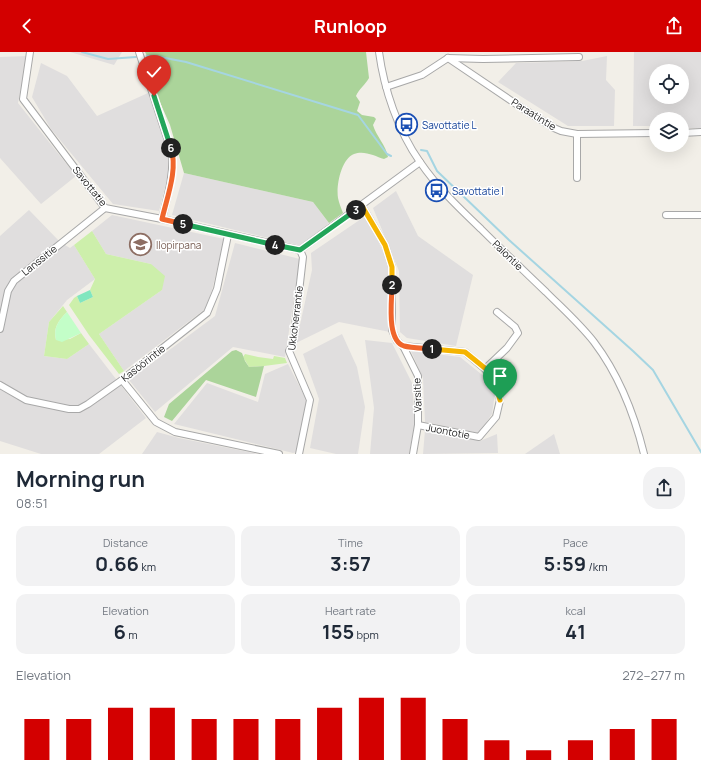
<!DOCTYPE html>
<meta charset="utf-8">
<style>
:root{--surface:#fff;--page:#f2f2f3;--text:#1f2937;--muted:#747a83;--accent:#d30000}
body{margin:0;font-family:Manrope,sans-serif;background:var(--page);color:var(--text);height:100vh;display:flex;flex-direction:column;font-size:15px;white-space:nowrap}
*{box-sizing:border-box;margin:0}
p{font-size:13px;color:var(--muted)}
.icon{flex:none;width:22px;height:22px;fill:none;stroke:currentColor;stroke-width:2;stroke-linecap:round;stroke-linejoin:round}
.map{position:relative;height:402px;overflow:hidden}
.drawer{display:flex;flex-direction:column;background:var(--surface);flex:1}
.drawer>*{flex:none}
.tools{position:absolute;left:649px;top:12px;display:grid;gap:8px}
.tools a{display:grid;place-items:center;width:40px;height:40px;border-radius:50%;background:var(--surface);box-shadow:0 4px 16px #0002;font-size:20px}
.pin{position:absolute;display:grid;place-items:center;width:34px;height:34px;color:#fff;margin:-41px -17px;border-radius:50% 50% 50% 0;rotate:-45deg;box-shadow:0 0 4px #0007}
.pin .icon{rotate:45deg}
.km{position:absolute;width:20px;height:20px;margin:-10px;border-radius:50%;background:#222;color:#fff;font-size:11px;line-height:20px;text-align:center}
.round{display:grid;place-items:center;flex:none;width:42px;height:42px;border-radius:16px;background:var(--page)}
.head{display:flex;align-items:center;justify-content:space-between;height:68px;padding:0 16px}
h1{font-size:22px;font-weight:700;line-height:30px}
.stats{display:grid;grid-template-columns:repeat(3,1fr);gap:6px;height:68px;padding:4px 16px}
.stats div{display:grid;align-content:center;border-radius:10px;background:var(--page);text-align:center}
.stats b{font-size:20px;font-weight:700}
.stats small{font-size:11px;font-weight:400}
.stats p{font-size:11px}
.chart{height:112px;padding:8px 16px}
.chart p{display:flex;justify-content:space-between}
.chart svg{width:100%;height:72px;margin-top:4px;stroke:var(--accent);stroke-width:6}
header{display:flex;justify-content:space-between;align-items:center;height:52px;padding:0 16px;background:var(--accent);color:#fff;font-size:18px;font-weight:700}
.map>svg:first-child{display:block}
</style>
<header><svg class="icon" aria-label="back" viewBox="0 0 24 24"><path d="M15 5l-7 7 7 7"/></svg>Runloop<svg class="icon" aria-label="share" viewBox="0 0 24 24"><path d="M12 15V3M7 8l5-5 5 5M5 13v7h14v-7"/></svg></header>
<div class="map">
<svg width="701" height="402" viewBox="0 0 701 402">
<rect width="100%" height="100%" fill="#f2efe8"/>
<!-- residential -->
<g fill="#e0dede" fill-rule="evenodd">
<polygon points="70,0 122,0 114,13"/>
<path d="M634,0H701V76H682V67H656V74H633ZM656,19H682V45H656Z"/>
<polygon points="28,4 18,51 76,124 41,152 0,106 0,5"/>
<polygon points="607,4 606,28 615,38 614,74 568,74 498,30 516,11 582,9"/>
<polygon points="41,11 67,24 97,64 148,41 172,109 159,159 113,152 51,77 32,45"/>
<polygon points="184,121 313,150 329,171 302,194 172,163"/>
<polygon points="396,139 418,184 473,223 456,294 407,286 400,280 399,219 373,156"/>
<polygon points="29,158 60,190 70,196 74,193 95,227 67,248 49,270 44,304 67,307 89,292 146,366 99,402 41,402 0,389 0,184"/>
<polygon points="112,163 224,187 212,238 205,257 124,319 99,282 162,238 151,212 106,202 92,179"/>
<polygon points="364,165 380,193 392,222 390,280 339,270 296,291 312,218 311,201"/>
<polygon points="235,191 300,207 285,305 233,295 155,360 129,328 215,264"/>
<polygon points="342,282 357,315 365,355 358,402 336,402 310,396 319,347 303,302"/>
<polygon points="365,288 392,291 412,331 415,371 409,402 370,402 374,356"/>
<polygon points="411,299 460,305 496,334 492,362 479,381 425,370 423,326"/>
<polygon points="288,312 307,349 297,400 293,401 174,372 207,331 258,350 265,322"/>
<polygon points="425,378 480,389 497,382 498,401 423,402"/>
<polygon points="157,380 179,386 258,402 142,402"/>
<polygon points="554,382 560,402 525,402"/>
</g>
<!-- grass -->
<g fill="#cdefab">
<polygon points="92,179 106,202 151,212 165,224 162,238 99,282 124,319 119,322 89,283 69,253 74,246 77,244 80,251 93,245 90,238 95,227 74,193"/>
<path d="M63,254L67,260C58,269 53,276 56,288L70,287L81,281L89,292L67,307L44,304L49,270Z"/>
<polygon points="245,302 258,305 273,307 274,304 285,306 287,311 264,314 249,315 243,305"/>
</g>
<!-- forest -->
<g fill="#abd49a">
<path d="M145,0H366L369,26C365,33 359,37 356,44L360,50L357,59L362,63L374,65L376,67L373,73C376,84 386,93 388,105L384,107C375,104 364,98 354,102C341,107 336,134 338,146C339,151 341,156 343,161L329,171L313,150L184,121L170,73L151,30L146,13L149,8Z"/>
<polygon points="236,298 242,301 245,309 249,315 264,314 256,345 206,328 172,369 164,365 169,352 232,299"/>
</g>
<!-- park -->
<path fill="#c3fec8" d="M67,260L81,281L62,290L56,288C53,276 58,269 67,260Z"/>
<!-- pitch -->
<polygon fill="#81e6bf" points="90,238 93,245 80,251 77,244"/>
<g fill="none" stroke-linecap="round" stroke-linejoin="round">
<!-- stream -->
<g stroke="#a5d5e2" stroke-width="2">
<polyline points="82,0 108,7 136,5"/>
<polyline points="147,4 155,4 186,10 358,63 387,102 391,104"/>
<polyline points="421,98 427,99 437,119 509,188 633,299 653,318 701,400"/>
</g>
<defs>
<g id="minor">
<polyline points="30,0 23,47 105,156 162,167 300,198 420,110"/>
<path d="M139,0L172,101C174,123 167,146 162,167"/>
<path d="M379,0C384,37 398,79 420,110C437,135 459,156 481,177C502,198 524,219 546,240C562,256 580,272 594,290C619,323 634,361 644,402"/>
<polyline points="448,6 525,58 554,76 561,79 577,82 656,81"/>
<polyline points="448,6 483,7 579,5"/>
<polyline points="386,35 422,23 448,6"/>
<polyline points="682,81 701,80"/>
<polyline points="577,82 577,126"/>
<polyline points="362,154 385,193 392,215 392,278 397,289 403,294 418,324 418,373 413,402"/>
<polyline points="666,163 701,163"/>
<polyline points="0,277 8,239 14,229 105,156"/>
<polyline points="403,294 465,300 485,317 494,327 500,348 496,365 479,385 418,373"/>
<polyline points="485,317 507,296 518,281 515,275 497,260"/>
<polyline points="122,328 156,370 175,380 279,402"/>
<polyline points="0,333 26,348 69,357 79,357 88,352 122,328 207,261 217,237 228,183"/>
<polyline points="299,402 310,348 289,299 293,292 303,205 300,198"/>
</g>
</defs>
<!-- minor casing -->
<use href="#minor" stroke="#a8a8a8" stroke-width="8"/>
<!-- minor -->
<use href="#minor" stroke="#fff" stroke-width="6"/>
</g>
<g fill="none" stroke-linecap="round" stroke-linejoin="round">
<defs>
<polyline id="split-1" points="432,297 465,300 486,317 494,327 500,348"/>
<path id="split-2" d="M392,233C392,248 386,288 404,294C412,296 423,296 432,297"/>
<polyline id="split-3" points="356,158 362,154 385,193 392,215 392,233"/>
<polyline id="split-4" points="275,193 300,198 356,158"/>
<polyline id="split-5" points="183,172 275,193"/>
<path id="split-6" d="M171,96C178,118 167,145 162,167L183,172"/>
<polyline id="split-7" points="154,44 171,96"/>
</defs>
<!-- split-1 casing -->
<use href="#split-1" stroke="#fff" stroke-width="8"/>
<!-- split-2 casing -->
<use href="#split-2" stroke="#fff" stroke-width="8"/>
<!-- split-3 casing -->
<use href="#split-3" stroke="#fff" stroke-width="8"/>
<!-- split-4 casing -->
<use href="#split-4" stroke="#fff" stroke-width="8"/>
<!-- split-5 casing -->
<use href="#split-5" stroke="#fff" stroke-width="8"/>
<!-- split-6 casing -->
<use href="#split-6" stroke="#fff" stroke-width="8"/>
<!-- split-7 casing -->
<use href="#split-7" stroke="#fff" stroke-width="8"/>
<!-- split-1 -->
<use href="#split-1" stroke="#f5b400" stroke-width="5"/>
<!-- split-2 -->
<use href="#split-2" stroke="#f0652b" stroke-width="5"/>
<!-- split-3 -->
<use href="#split-3" stroke="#f5b400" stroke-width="5"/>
<!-- split-4 -->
<use href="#split-4" stroke="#22a559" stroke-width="5"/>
<!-- split-5 -->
<use href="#split-5" stroke="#22a559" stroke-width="5"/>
<!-- split-6 -->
<use href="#split-6" stroke="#f0652b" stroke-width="5"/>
<!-- split-7 -->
<use href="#split-7" stroke="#22a559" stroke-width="5"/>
</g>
<!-- icons -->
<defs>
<symbol id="bus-ring" viewBox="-11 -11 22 22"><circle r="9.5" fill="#fff" stroke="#1a4fb4" stroke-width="1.5"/><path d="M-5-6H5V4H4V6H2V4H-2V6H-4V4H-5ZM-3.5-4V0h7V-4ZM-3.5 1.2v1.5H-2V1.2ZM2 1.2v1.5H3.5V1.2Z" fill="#1a4fb4"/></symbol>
<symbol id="school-ring" viewBox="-11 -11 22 22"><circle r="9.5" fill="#fff" stroke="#8d6e63" stroke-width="1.5"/><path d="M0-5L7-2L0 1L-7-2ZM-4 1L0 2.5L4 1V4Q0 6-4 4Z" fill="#8d6e63"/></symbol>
</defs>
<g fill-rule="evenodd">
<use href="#bus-ring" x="394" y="60" width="25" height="25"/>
<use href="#bus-ring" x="424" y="126" width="25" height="25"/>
<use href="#school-ring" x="128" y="180" width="25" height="25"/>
</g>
<g text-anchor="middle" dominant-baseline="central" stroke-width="3" stroke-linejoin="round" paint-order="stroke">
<!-- street labels -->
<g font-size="10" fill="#212121" stroke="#fff">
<text transform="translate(534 62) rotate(32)">Paraatintie</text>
<text transform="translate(90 134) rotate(51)">Savottatie</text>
<text transform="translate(508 203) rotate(44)">Palontie</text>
<text transform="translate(39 208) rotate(-39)">Lanssitie</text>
<text transform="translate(295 266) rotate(-83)">Ukkoherrantie</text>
<text transform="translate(143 311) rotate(-38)">Kasöörintie</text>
<text transform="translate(417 343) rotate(-92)">Varsitie</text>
<text transform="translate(448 379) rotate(11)">Juontotie</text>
</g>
<!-- transit labels -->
<g font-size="10" fill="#164399" stroke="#fff" text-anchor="start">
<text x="422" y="73">Savottatie L</text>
<text x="452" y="139">Savottatie I</text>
</g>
<!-- education labels -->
<g font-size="10" fill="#785e54" stroke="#fff" text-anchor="start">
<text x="156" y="193">Ilopirpana</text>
</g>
</g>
</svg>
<div class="tools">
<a><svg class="icon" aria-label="locate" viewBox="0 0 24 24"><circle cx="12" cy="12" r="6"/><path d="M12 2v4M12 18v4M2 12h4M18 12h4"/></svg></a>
<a><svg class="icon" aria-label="layers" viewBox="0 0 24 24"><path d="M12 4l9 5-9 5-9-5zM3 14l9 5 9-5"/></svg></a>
</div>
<div class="pin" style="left:500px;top:348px;background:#1e9e55"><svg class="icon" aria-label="arrive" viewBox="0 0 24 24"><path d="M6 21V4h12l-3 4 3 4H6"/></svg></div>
<div class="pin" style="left:154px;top:44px;background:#d93025"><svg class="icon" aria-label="check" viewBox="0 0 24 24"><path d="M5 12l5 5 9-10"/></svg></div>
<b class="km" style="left:432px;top:297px">1</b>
<b class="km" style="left:392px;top:233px">2</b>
<b class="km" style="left:356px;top:158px">3</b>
<b class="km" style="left:275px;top:193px">4</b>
<b class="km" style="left:183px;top:172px">5</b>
<b class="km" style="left:171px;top:96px">6</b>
</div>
<section class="drawer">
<div class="head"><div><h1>Morning run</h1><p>08:51</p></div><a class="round"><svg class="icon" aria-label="share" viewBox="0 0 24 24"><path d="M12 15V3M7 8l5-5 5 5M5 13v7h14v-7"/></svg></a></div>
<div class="stats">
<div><p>Distance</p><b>0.66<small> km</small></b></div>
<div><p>Time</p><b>3:57</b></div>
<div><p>Pace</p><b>5:59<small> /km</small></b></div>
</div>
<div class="stats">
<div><p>Elevation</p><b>6<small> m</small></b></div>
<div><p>Heart rate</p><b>155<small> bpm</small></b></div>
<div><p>kcal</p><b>41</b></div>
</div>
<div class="chart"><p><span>Elevation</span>272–277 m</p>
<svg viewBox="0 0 160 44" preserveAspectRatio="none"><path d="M5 44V19M15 44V19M25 44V12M35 44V12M45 44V19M55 44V19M65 44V19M75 44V12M85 44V6M95 44V6M105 44V19M115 44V32M125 44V38M135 44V32M145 44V25M155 44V19"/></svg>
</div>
</section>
